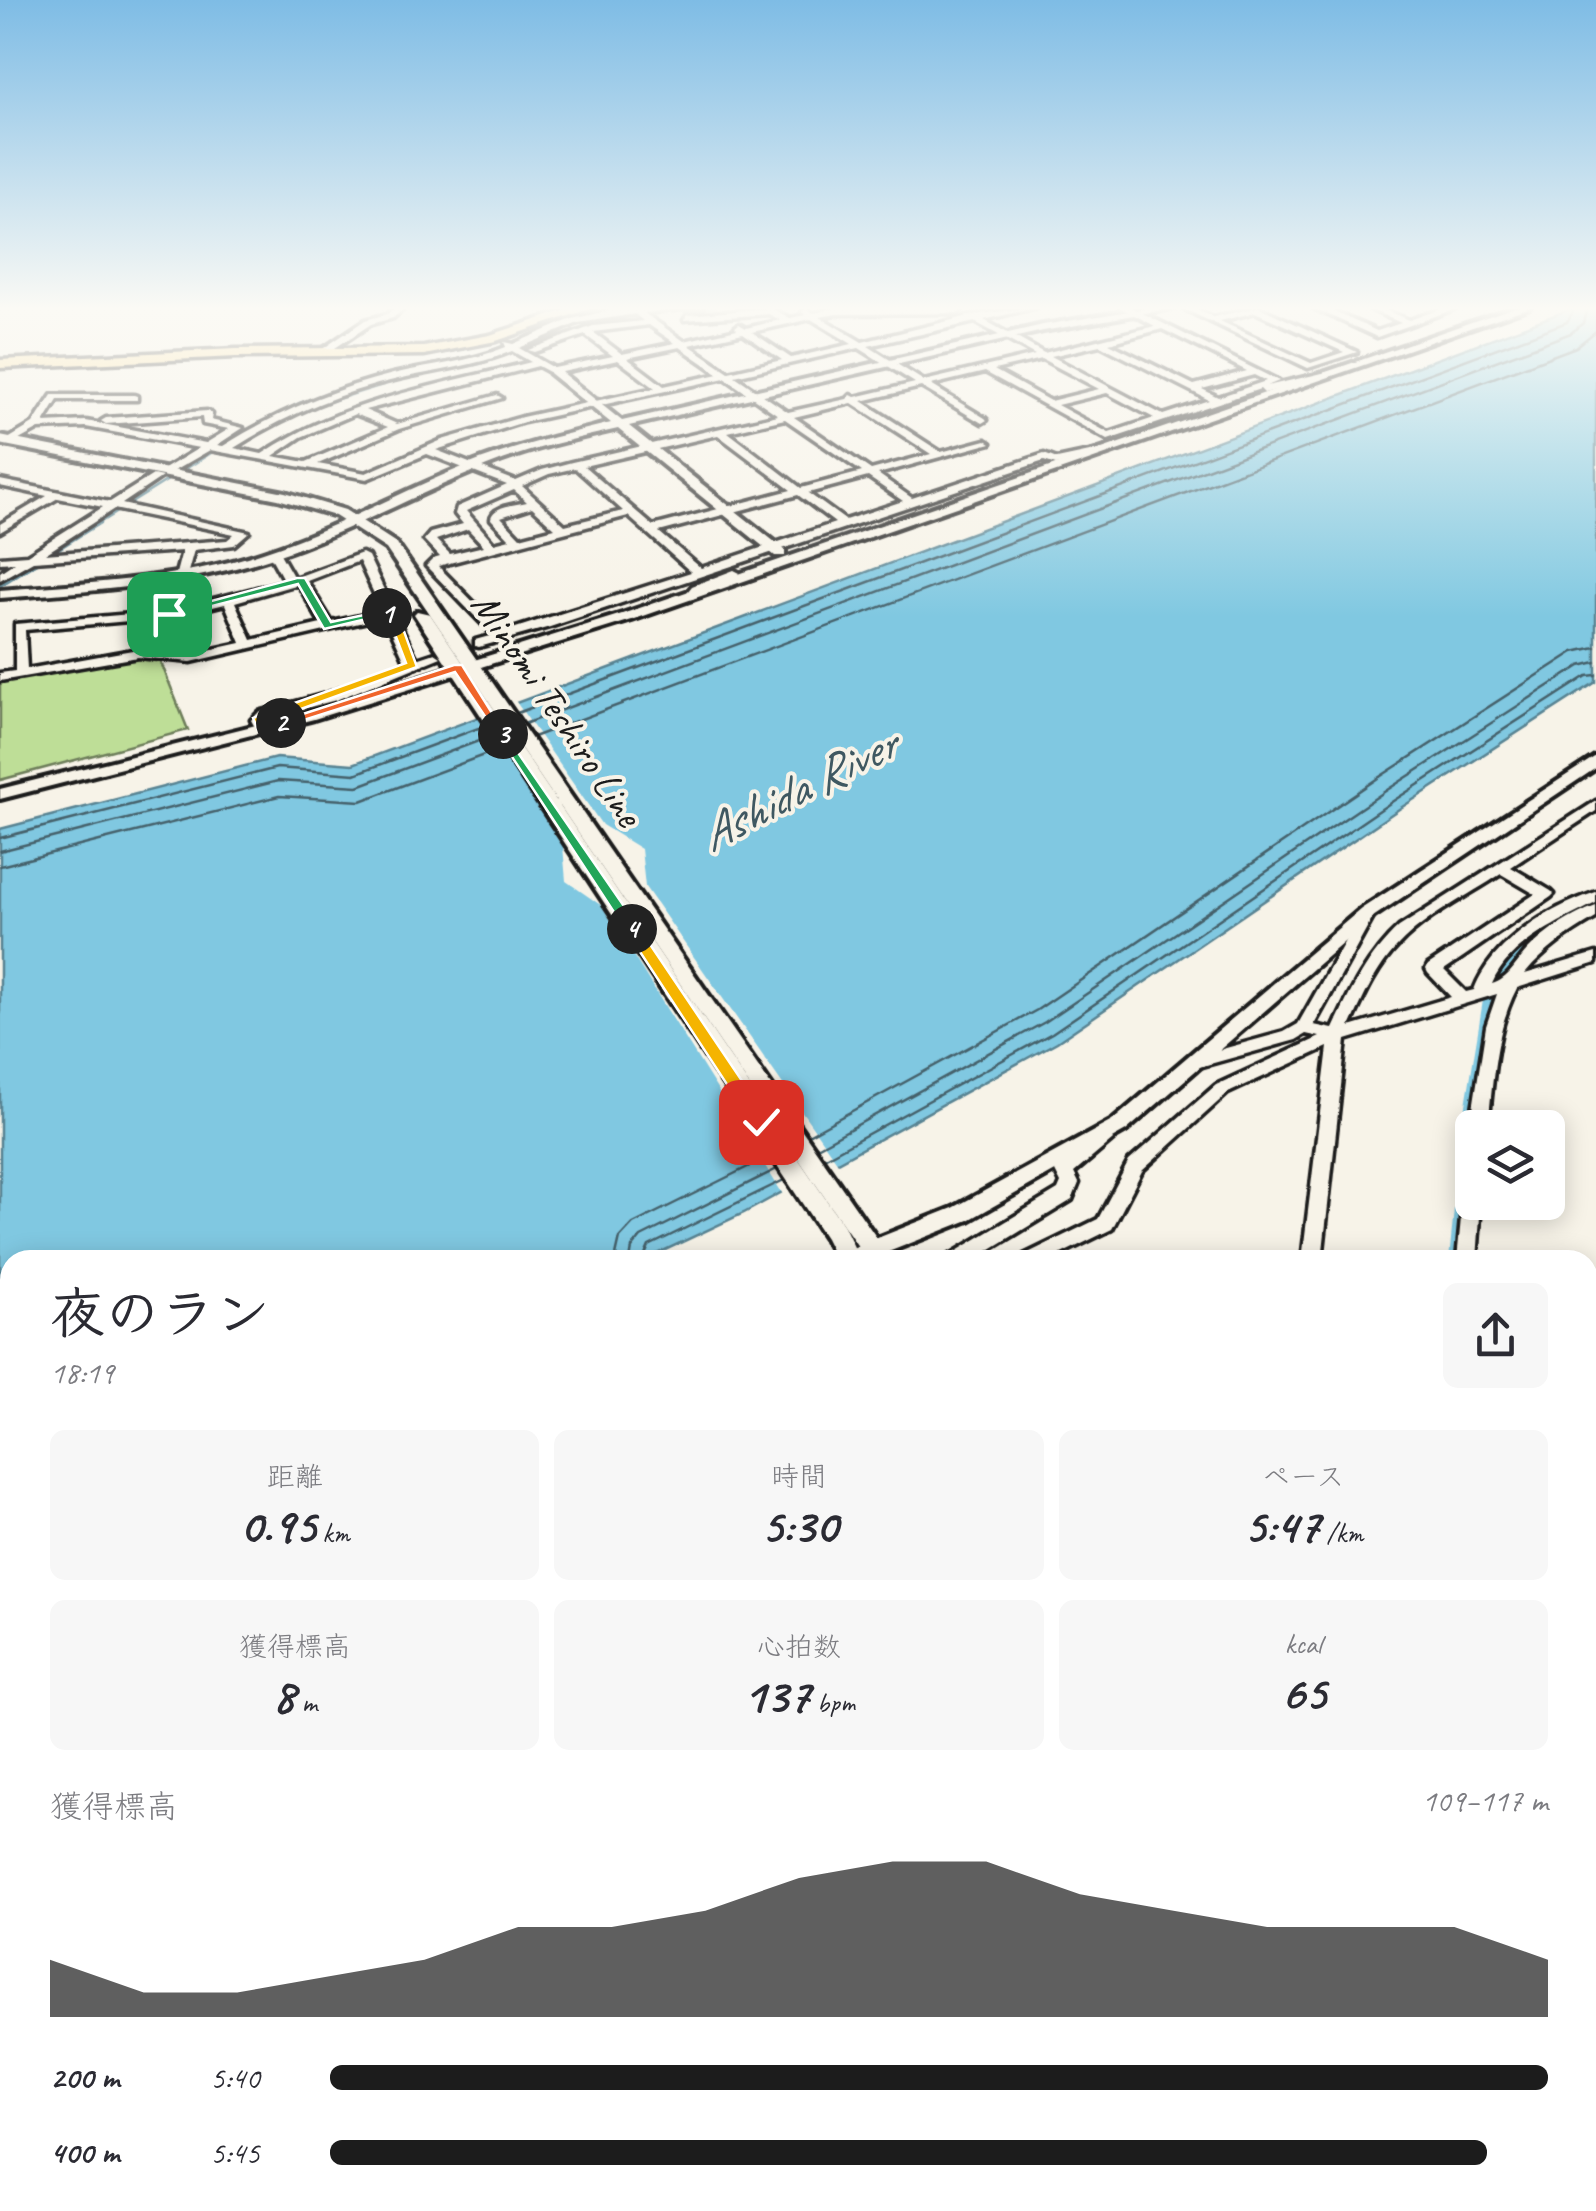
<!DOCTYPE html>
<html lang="ja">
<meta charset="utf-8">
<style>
:root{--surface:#fff;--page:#f7f7f7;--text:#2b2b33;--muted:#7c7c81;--accent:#1c1c1c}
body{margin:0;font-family:Caveat,"Klee One",sans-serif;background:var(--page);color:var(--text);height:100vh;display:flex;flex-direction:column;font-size:38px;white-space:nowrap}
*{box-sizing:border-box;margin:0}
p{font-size:32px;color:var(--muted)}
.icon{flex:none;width:55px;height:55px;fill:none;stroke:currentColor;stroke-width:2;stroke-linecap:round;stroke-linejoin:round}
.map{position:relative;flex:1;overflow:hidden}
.side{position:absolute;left:0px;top:1250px;width:1598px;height:962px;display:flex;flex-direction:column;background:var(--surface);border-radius:30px 30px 0 0;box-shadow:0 5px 25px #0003}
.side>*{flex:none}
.buttons{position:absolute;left:1455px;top:1110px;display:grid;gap:20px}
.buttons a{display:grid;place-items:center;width:110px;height:110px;border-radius:15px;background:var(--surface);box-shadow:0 5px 25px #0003;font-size:50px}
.pin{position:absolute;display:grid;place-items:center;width:85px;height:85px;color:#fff;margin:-42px;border-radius:20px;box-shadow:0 5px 15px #0006}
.km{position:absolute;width:50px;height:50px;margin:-25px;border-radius:50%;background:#222;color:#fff;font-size:28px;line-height:50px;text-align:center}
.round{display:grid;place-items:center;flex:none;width:105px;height:105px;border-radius:15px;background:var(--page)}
.head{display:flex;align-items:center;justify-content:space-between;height:170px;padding:0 50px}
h1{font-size:55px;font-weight:600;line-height:75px}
.figures{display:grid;grid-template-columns:repeat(3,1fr);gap:15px;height:170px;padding:10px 50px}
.figures div{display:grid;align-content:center;border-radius:15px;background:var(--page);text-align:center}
.figures b{font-size:50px;font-weight:600}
.figures small{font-size:28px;font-weight:400}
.figures p{font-size:28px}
.chart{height:280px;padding:20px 50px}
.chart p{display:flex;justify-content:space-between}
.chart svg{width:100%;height:180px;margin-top:10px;fill:var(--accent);opacity:.7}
ul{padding:0 50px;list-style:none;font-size:32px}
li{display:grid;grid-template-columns:160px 120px 1fr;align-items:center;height:75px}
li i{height:25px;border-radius:12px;background:var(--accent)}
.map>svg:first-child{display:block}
</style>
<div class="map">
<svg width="1596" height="2211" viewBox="0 0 1596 2211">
<rect width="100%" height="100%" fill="#f7f3e8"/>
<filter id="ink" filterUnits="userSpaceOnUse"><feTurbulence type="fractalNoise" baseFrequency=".01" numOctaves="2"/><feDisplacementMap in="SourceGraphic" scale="20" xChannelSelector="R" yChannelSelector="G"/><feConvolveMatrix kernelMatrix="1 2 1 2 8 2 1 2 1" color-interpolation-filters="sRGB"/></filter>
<g filter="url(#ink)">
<!-- green -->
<polygon fill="#bede97" stroke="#6d7d5a" stroke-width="2.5" points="133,657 160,660 188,730 0,780 0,682"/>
<!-- water -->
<polygon fill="#80c8e1" stroke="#588392" stroke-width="2.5" points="1576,307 1596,307 1596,682 1399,809 1057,1042 744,1213 644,1260 10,1260 10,1543 0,1547 0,829 276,758 353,764"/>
<!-- pier -->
<polygon fill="#f7f3e8" points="514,699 602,825 641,849 645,887 840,1166 784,1196 602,906 566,881 563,846 475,713"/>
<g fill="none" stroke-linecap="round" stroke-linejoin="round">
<!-- shore -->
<g stroke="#44616b" stroke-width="2.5">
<polyline points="517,713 1567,322 1574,307"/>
<polyline points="524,724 1571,333 1583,323 1587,307"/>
<polyline points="533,737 1576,347 1596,331"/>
<polyline points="0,838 277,768 355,774 484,726"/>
<polyline points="0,851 278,781 358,786 492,736"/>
<polyline points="0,866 279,796 361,801 500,749"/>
<polyline points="808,1135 1037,1010 1378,778 1574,652 1596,647"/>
<polyline points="817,1147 1045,1022 1387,790 1580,666 1596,662"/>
<polyline points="824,1158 1052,1033 1393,801 1587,676 1596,675"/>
<polyline points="615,1260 620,1238 633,1224 768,1157"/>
<polyline points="630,1260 632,1248 641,1237 777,1169"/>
<polyline points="643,1260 649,1246 784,1180"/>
</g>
<!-- stream-far1 -->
<g stroke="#588392" stroke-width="2.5">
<polyline points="590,314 605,312"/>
<polyline points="642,314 716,307"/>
<polyline points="563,329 585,321"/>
<polyline points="432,365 478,356 554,325"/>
<polyline points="394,381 480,364 512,351"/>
<polyline points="312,407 386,384"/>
<polyline points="96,525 259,423 299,403 409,370"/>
</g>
<!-- stream -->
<polyline stroke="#588392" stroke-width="4" points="0,585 100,522"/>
<!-- canal -->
<g fill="#80c8e1" fill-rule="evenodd">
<path d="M1596,899V908L1556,932L1529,952L1499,988L1478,1128H1472V1181L1465,1260H1449L1461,1136L1485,988C1511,948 1551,915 1596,899Z"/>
<polygon points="1596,1589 1596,1646 1588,1651 1588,1596 1589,1592"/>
<polygon points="1183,2202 1209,2202 1206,2211 1180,2211"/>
<polygon points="1409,2202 1435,2202 1433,2211 1407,2211"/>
</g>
<!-- minor-tunnel -->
<polyline stroke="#d6d3c9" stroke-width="12" stroke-dasharray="12 6" stroke-linecap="butt" points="435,657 479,643"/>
<defs>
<g id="minor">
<polygon points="396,307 406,307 393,318 371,324 326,354 318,352 365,320 387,314"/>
<path d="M657,307H703L644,313L684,341L737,329L735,327L739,324L746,328L780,320L769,314L684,320L687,315L771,308L790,318L805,315L802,312L806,309L814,313L836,308L958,307L962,310L958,313L836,314L820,317L862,342L973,315L1037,307L984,320L1044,353L1155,326L1119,307H1130L1279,381L1267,386L1331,371L1336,374L1264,393L1260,389L1108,440L985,372L931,385L985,418L987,420L982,423L921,387L862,401L941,452L986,440L991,443L878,474L912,498L1044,454L1057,459L1113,447L1118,450L1056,465L1044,461L550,627L479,647L475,646V640L493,635L428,568L426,566L433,559L440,557L424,540L430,533L463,524L455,514L457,507L507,485L427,454L367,479L210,450L165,476L161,475V471L199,448L86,427L39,429L12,444L3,442L33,424L52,395H134L137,396V400H58L44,423L86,421L206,443L229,429L203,424L202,417L106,424L101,421L106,418L207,411L212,414L211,420L243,428L217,445L223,446C275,413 333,389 393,374C431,365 470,362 506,347L504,342L513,344L572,319L611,310ZM635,314L643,321L593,326L528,350L535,352L585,335L613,356L554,368L519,348L578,323ZM811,319L852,344L791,358L752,332ZM975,322L1035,355L924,381L868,346ZM649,325L675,343L622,354L593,332ZM1162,329L1247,371L1194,385L1109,343ZM743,333L782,360L729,372L689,345ZM1100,345L1209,400L1163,415L1051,356ZM680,347L719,374L664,386L627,358ZM859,348L915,383L855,397L851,395L847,399L788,412L735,376ZM512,351L531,362C439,385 342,400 262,454L234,448C284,416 340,392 398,379C437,370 476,366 512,351ZM1042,359L1099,389L1050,401L994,370ZM618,360L655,388L522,417L442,440L366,473L318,464L399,429L502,398L497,395L397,424L365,410L538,366L553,374ZM1254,375L1266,381L1218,397L1202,389ZM725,378L778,415L572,462L542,470L516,481L436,450L524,422ZM1107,393L1154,418L1109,433L1057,405ZM852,403L931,454L871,470L794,417ZM355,414L388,427L306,462L273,456L301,437ZM785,419L862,472L801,488L728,432ZM718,435L791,490L653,526L584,466ZM575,468L623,511L565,525L522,486L549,474ZM868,477L903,501L845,520L808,493ZM514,490L527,502C514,505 492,506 491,519L510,539L494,543L466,511ZM798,495L835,523L701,568L659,532ZM532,507L555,528L520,537L501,517ZM628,516L691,572L503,632L438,566ZM468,529L484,546L450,554L436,540Z"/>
<path d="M1180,307H1192L1213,317L1259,307L1357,352L1308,368ZM1255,312L1344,352L1311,363L1220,321Z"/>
<polygon points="1311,307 1323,307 1377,331 1401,323 1365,307 1377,307 1409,320 1447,307 1460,307 1377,337"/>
<path d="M153,475L162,477L122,504L249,532L234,545L194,550L178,608L284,581L268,552L270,550H278L294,578L362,553L368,556L393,609L397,612L395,614L417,659L435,653L441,657L336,700L269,718L265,721L269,728L262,732L257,731L251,720L259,712L326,694L406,663L385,617L191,662L138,657L0,681V673L15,671V624L166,611L182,551L33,561L0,580V572L15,562L0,563V557L27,555L103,507L58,498L0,532V524L47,496L0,486V480L110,502ZM114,509L234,534L227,540L45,554ZM359,561L382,611L332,622L307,581ZM298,584L321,624L252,640L235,602ZM225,604L241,643L191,654L161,651L171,636L176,616ZM164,618L159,636L150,650L138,649L27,669L25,630Z"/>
<polygon points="734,570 740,573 738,575 700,590 693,599 683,597 692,586"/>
<path d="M1596,801V811L1511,867L1551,891L1554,894L1551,897L1444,970L1466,992L1474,990C1492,942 1549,908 1596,892V903C1559,922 1509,944 1492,984C1509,979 1515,964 1527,951C1545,932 1572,915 1596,906V918C1568,934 1545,950 1525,974L1596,953V963L1517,988C1495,1030 1493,1081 1488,1128H1472V1132L1470,1128L1486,1026L1497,994L1346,1040L1322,1260H1302L1328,1047L1228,1093L1142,1171L1112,1229L1049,1260H1021L1024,1255L1098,1219L1129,1161L1216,1085L1320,1037L1306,1034L1296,1040L1192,1069L1183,1063L1186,1059L1284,1032L1298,1024L1362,911L1367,909L1375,914L1314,1025L1333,1029C1350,992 1368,955 1399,927ZM1501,874L1535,894L1428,965L1426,969L1428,973L1451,997L1350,1027C1363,999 1376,968 1398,946C1426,916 1468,896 1501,874Z"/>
<polygon points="1104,1133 1110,1135 1113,1140 1074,1173 1079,1183 1072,1200 973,1260 947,1260 950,1255 1058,1190 1061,1183 1055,1171 1058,1166"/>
<polygon points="1472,1190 1472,1202 1481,1202 1477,1260 1457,1260 1463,1197 1465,1192"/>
<polygon points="10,1666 10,1690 0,1694 0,1670"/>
<polygon points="225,2202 255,2202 256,2211 226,2211"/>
</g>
<g id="tertiary">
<path d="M1154,307H1179L1043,331L629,426L785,550V556H775L618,429C573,439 529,449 487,466C413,495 345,534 270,558C183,586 90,591 0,598V590C88,583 179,580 263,552C338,528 406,488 480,460C523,444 567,434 611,423L549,373V369H557L622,421L1043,325Z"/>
<polygon points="1515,307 1530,307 632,620 314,719 0,799 0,789 304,713 622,614"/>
<polygon points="1596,756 1596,768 1373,917 1126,1131 969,1220 868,1260 834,1260 837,1254 953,1208 1112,1121 1361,909"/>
<polygon points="1596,1424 1596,1476 1588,1479 1588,1427"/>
<polygon points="1588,1510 1596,1513 1596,1538 1588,1535"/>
<polygon points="10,1562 10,1586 0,1590 0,1566"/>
<polygon points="1588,2141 1596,2145 1596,2182 1588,2178"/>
<polygon points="934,2202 1002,2202 999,2211 931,2211"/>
<polygon points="1377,2202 1411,2202 1409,2211 1375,2211"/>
</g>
<g id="secondary">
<polygon points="0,436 285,492 345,510 396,543 892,1260 867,1260 386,549 335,516 278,499 0,444"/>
<polygon points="417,611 430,614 844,1226 860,1260 836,1260 825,1238 414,614"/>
<polygon points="1588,1845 1596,1849 1596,1884 1588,1880"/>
<polygon points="1588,1883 1596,1886 1596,1922 1588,1919"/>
</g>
<polygon id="primary" points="576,307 595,307 496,341 424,355 236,357 0,368 0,360 236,349 424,347 490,335"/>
</defs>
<!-- minor casing -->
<use href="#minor" stroke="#1c1c1c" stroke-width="7"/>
<!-- tertiary casing -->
<use href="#tertiary" stroke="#1c1c1c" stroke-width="8"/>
<!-- secondary casing -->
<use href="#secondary" stroke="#1c1c1c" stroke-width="8"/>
<!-- primary casing -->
<use href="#primary" stroke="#1c1c1c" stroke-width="7"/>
<!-- minor -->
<use href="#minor" fill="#f7f3e8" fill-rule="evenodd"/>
<!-- tertiary -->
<use href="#tertiary" fill="#f7f3e8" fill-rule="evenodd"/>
<!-- secondary -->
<use href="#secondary" fill="#f7f3e8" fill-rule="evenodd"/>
<!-- primary -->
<use href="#primary" fill="#fcde96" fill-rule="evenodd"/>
</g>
</g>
<!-- sky -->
<linearGradient id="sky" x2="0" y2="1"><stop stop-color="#7ebce5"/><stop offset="0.5" stop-color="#fbfaf5"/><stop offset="1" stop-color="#fbfaf5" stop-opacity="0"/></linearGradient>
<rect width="1596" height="617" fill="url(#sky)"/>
<!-- split-1 -->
<polygon fill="#22a559" stroke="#fff" stroke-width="2.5" points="297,578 305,578 331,622 387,610 392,613 324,629 298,584 169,617 163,614"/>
<!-- split-2 -->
<polygon fill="#f5b400" stroke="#fff" stroke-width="2.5" points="392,609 397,612 417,667 265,722 281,719 285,726 258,730 253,718 406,663 388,616 381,613"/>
<!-- split-3 -->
<polygon fill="#f0652b" stroke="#fff" stroke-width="2.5" points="454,665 462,665 507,737 499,737 455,672 285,726 275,723"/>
<!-- split-4 -->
<polygon fill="#22a559" stroke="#fff" stroke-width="2.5" points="503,731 637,925 637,932 627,932 497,734"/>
<!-- split-5 -->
<polygon fill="#f5b400" stroke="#fff" stroke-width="2.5" points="632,924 637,925 767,1118 767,1127 755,1127 625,929"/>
<g text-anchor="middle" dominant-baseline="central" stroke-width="8" stroke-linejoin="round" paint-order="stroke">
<!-- far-street labels -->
<g font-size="40" fill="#1c1c1c" stroke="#f7f3e8">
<text transform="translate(557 709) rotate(56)">Minomi Teshiro Line</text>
</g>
<!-- water labels -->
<g font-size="50" font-style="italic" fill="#3f5861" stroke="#f7f3e8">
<text transform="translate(798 789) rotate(-27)">Ashida River</text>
</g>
</g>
</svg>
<div class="buttons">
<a><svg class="icon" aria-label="layers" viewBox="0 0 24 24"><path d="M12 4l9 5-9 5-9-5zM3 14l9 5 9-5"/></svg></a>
</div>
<div class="pin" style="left:169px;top:614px;background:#1e9e55"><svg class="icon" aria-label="arrive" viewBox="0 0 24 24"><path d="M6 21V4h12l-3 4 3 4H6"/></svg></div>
<div class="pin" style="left:761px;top:1122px;background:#d93025"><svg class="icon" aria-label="check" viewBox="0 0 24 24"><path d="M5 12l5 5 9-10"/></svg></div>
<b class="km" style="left:387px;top:613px">1</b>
<b class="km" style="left:281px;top:723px">2</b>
<b class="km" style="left:503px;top:734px">3</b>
<b class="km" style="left:632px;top:929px">4</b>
<section class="side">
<div class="head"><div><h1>夜のラン</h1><p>18:19</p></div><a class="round"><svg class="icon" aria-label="share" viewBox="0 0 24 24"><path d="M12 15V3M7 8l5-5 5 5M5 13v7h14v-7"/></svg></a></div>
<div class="figures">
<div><p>距離</p><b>0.95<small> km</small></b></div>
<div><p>時間</p><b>5:30</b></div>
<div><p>ペース</p><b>5:47<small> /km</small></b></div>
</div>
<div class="figures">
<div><p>獲得標高</p><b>8<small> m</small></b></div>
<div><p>心拍数</p><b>137<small> bpm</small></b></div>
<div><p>kcal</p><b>65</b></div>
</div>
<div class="chart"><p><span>獲得標高</span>109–117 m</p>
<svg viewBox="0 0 160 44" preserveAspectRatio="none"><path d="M0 44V30L10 38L20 38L30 34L40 30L50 22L60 22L70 18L80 10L90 6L100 6L110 14L120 18L130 22L140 22L150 22L160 30V44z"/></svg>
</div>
<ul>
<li><b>200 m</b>5:40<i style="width:100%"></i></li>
<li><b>400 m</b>5:45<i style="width:95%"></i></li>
</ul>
</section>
</div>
